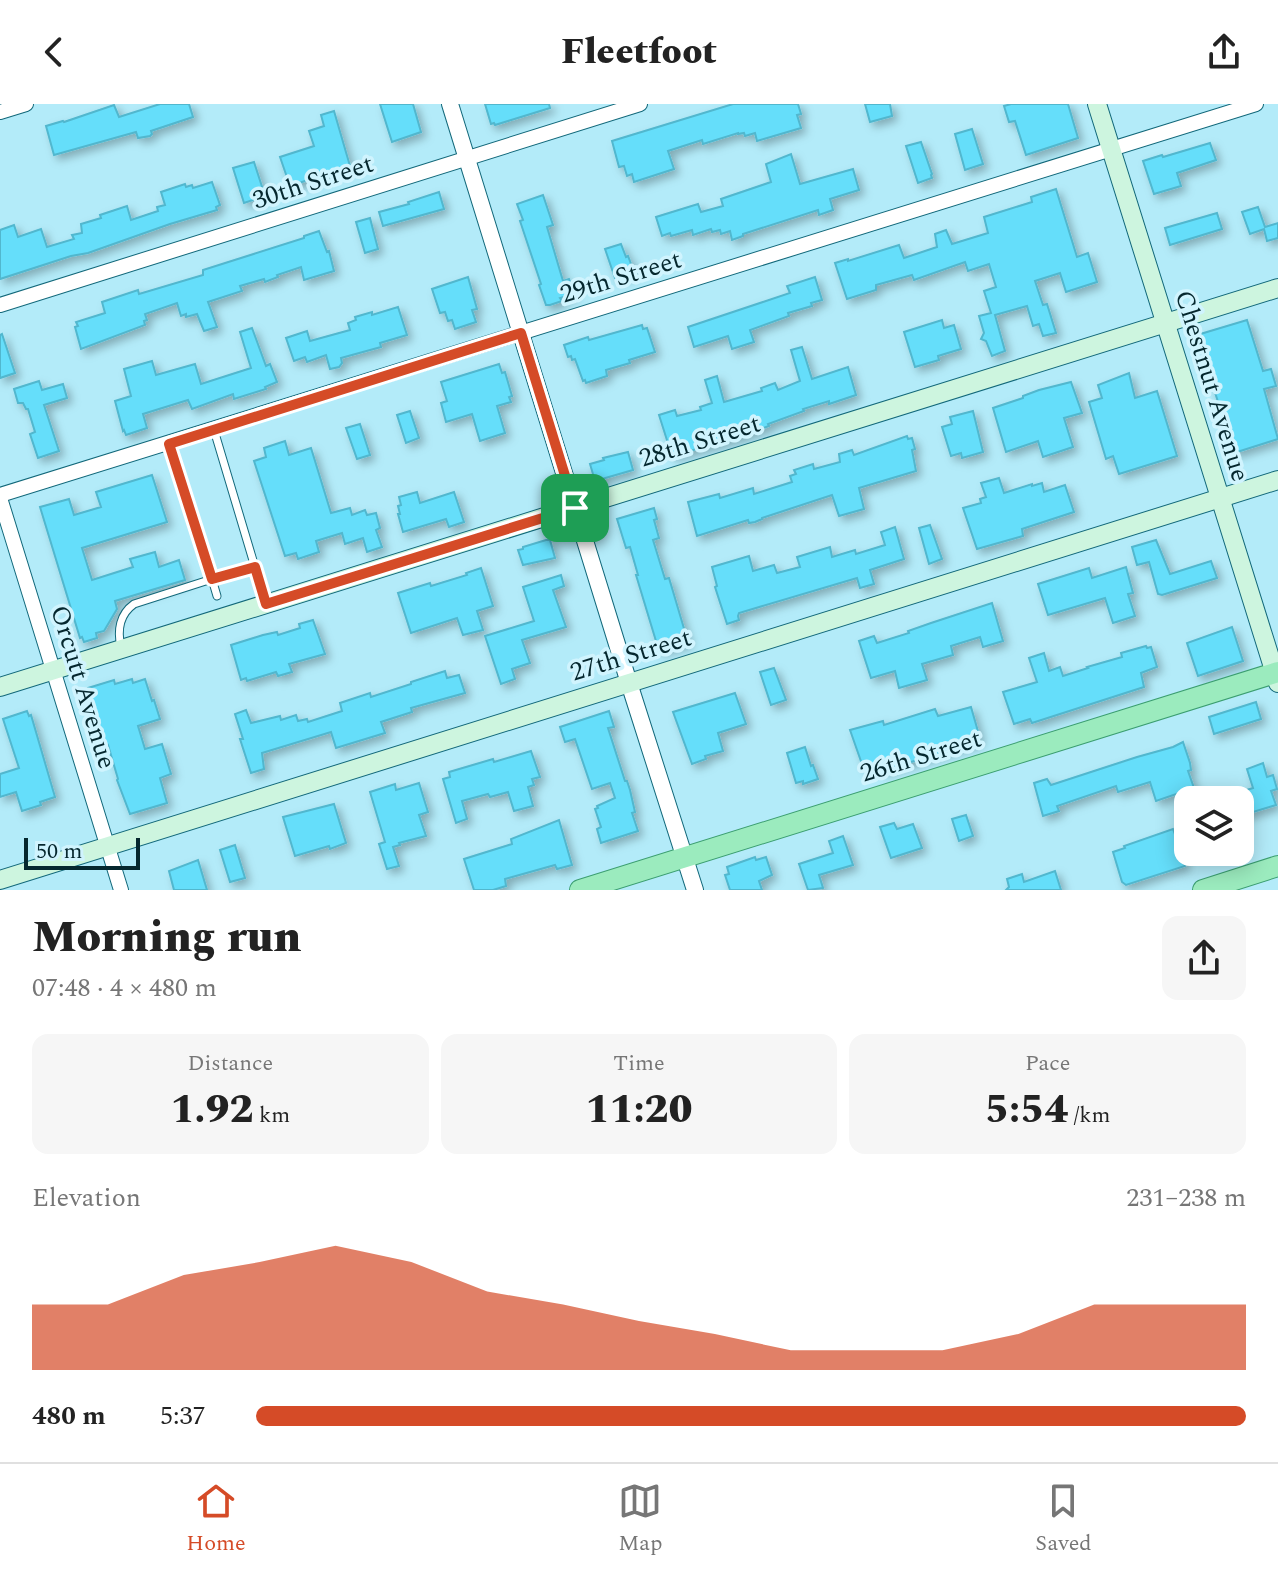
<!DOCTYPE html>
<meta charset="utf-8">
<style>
:root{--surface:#fff;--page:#f6f6f6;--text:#222;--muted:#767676;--line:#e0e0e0;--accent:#d54b27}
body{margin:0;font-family:Spectral,serif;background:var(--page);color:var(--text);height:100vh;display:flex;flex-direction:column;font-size:30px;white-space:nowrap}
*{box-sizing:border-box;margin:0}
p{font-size:26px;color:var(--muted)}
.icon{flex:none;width:44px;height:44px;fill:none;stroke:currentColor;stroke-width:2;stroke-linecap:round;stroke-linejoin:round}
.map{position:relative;height:786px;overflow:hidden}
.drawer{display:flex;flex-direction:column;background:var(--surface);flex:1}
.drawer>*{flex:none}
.tools{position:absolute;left:1174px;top:682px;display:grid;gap:16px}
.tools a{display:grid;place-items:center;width:80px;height:80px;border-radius:16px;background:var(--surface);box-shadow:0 4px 20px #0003;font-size:40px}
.scale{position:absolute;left:24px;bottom:20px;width:116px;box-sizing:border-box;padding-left:8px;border:4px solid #05272e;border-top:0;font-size:22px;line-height:28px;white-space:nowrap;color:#05272e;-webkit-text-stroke:6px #d0f4fe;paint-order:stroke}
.pin{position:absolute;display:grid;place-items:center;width:68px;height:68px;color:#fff;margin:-34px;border-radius:16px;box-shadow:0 4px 12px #0006}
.round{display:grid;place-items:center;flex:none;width:84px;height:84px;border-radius:16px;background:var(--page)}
.headline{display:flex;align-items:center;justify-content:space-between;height:136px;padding:0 32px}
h1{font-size:44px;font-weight:800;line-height:60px}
.stats{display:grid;grid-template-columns:repeat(3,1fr);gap:12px;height:136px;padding:8px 32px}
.stats div{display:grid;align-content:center;border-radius:16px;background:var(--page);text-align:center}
.stats b{font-size:40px;font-weight:800}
.stats small{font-size:22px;font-weight:400}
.stats p{font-size:22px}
.chart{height:224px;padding:16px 32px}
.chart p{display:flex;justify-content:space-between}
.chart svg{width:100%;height:144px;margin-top:8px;fill:var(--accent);opacity:.7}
ul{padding:0 32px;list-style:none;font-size:26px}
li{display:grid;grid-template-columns:128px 96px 1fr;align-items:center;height:60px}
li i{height:20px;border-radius:10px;background:var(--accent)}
header{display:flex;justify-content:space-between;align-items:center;height:104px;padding:0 32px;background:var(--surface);font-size:36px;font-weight:800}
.tabs{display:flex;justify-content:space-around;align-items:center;height:112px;border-top:2px solid var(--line);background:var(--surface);font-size:22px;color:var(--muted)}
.tabs a{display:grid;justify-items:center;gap:4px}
.tabs .on{color:var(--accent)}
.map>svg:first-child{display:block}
</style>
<header><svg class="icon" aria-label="back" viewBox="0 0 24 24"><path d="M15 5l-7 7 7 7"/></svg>Fleetfoot<svg class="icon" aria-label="share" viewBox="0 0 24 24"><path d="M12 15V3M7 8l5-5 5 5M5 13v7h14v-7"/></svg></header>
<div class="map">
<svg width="1278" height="786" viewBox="0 0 1278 786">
<defs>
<filter id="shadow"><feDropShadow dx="4.5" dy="4.5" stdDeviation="4" flood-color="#0004"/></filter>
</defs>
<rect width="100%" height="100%" fill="#b3ebf9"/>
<!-- building -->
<g fill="#65defa" stroke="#51b7ce" stroke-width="2" filter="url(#shadow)">
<polygon points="160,0 189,0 193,13 151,27 152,30 150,32 138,34 136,28 54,51 46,22 63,17 64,18 114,1 119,13"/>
<polygon points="380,0 413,0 421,28 392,38"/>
<polygon points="485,0 549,0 550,4 495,21 494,19 491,20"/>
<polygon points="733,0 798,0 801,10 797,11 801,24 757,37 755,29 745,32 744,29 738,30 738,29 703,40 702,36 668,47 674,65 634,78 632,70 627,72 624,62 619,63 612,37"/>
<polygon points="865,0 890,0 892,12 870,18"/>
<polygon points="1011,0 1068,0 1078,34 1026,51 1015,17 1009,18 1004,2"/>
<polygon points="334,7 350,62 290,82 280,53 314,42 309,27 324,22 321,11"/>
<polygon points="972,25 983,60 965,66 955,30"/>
<polygon points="921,38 932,70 931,71 932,74 918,79 906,42"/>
<polygon points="1210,39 1216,56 1177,69 1181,82 1154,90 1143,57 1162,51 1163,53"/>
<polygon points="791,50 800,80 853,65 859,86 830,95 833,106 819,111 818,106 743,130 743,132 732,136 730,127 721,130 720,126 712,128 711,125 693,131 692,126 671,132 670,129 662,132 656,113 698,100 701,108 723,102 721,95 771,78 766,60"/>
<polygon points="254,58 265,92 244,99 233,64"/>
<polygon points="212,78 220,101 216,103 217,106 170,120 88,149 71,152 0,175 0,126 14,121 18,133 41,125 47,143 74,135 72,131 82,129 81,120 101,114 100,111 127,102 131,116 158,107 157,103 165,101 161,88 185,80 186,83 192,81 193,84"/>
<polygon points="1056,85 1077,153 1088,149 1097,178 1066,188 1060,169 1035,177 1043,201 1047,200 1056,229 1043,232 1039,220 1033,222 1027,202 995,211 1005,247 992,252 986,237 981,235 984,229 979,212 991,209 984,187 996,183 989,160 968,167 965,158 914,176 912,171 876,181 876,186 847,195 835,159 848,155 848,157 899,141 904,154 937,143 935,130 946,126 952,140 988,129 984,113 1032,98 1031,93"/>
<polygon points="439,88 444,105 383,122 379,108 409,100 408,98"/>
<polygon points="543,91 553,121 547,123 563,177 569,175 574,190 560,194 562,197 550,201 546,201 539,181 541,180 520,117 523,116 517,100"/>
<polygon points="1258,103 1265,123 1278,119 1278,134 1267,137 1264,125 1250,130 1242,108"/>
<polygon points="1217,109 1222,125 1170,141 1165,124"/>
<polygon points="370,114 378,145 365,149 356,118"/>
<polygon points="319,127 327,148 329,147 334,167 304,176 301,163 277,171 278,173 265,178 264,175 240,182 242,187 208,198 217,223 204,227 197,210 186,213 186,210 181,212 177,199 145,210 147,216 144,217 145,221 81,245 75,223 78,222 76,218 105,209 102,198 138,186 139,190 203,171 203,166 304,134 304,132"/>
<polygon points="621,140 626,153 628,152 634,168 615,174 605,145"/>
<polygon points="468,173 477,205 472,206 476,218 455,225 452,216 448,217 445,208 440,209 432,185"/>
<polygon points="815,173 822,196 811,199 812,202 788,209 789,212 750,226 754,238 732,245 728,232 694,243 688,223 790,189 787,182"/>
<polygon points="398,203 407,231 380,239 381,243 341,254 342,259 339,263 330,265 326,251 307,258 305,253 294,257 286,234 307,227 310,237 350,226 348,219 356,216 355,213 372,208 372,211"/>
<polygon points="942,216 944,224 954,221 961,245 938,252 939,256 915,263 904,228"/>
<polygon points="1247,216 1263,267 1271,265 1276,282 1264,285 1278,335 1234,349 1197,231"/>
<polygon points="642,221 643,225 647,224 655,248 629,256 630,259 606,266 607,272 586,279 585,276 583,277 575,255 572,256 571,252 568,253 564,241 588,233 589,236"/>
<polygon points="252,224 266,262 270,260 277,278 265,283 266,285 234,295 233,290 192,305 188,296 143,310 147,324 126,331 124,326 123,327 115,297 131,292 124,265 152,257 156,271 195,260 201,280 251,264 240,228"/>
<polygon points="2,230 15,269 0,274 0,231"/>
<polygon points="802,243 812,275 848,263 856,291 829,300 829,297 803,305 804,307 768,320 769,322 739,333 672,352 659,311 675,306 677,312 701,306 700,303 712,299 705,276 717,272 724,298 762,287 761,284 775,279 778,286 800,277 791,246"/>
<polygon points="499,260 502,269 505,268 512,292 509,293 511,298 497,302 505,329 480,337 472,310 446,318 441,299 447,297 441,278"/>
<polygon points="1129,269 1135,294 1157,287 1177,352 1119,370 1113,352 1106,355 1089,298 1102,294 1098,281"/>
<polygon points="39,277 42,286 63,280 67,294 44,301 59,347 38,354 30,330 35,328 28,305 26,305 23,299 18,299 14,285"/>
<polygon points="1071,278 1082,309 1064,314 1073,343 1043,353 1038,337 1006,348 993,304 1023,294 1023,292 1039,286"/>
<polygon points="410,307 419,334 406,339 397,311"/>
<polygon points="973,307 983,348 962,354 961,349 951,352 942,323 952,320 950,313"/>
<polygon points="360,320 370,351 357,355 346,324"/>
<polygon points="907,332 908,335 912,334 915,345 912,346 916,367 859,384 864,405 839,412 832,391 762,414 762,415 755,418 749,419 748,416 697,432 688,398 719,390 720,394 753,384 754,390 792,378 790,372 796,370 794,366 813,360 814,365 840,358 839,350 852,346 854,351"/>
<polygon points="285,337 289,351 311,344 331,409 350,404 352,411 365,406 367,411 376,409 380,424 376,426 382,443 367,448 363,434 345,440 342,429 316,437 319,448 298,455 296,449 285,452 254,357 266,353 264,344"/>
<polygon points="628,348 633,366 595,377 590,360 604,356 603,354"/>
<polygon points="152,371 167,418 82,444 92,476 133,463 130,455 155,448 159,463 179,456 185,476 115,497 117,505 104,527 96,529 97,534 84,538 82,533 80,534 40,403 69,395 74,411 101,403 96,388"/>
<polygon points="999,374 1004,389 1032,380 1032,382 1042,379 1044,388 1065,381 1074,408 1022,425 1023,432 977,445 963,404 981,399 980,395 986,393 981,379"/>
<polygon points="417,388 420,399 454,388 464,418 449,423 446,415 403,428 398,410 400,410 398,402 401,401 399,393"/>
<polygon points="654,404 657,415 654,416 659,434 653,436 665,475 669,474 688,538 659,547 636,471 638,471 630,443 626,444 617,415"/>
<polygon points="930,421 942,455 929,460 919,424"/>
<polygon points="895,423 904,455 870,466 874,480 860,484 857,474 739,509 738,512 739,516 727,520 715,483 717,482 712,463 749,452 753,467 774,461 777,469 800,463 797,453 830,443 832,453 855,446 856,450 885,441 881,428"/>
<polygon points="546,436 550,436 555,454 523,461 518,446 523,445 523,443"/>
<polygon points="1156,436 1170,470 1211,457 1217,474 1162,491 1158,490 1149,458 1137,461 1132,443"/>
<polygon points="1126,463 1133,489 1128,490 1135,512 1113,519 1105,494 1048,511 1038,480 1089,464 1092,474"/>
<polygon points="481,464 493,502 477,507 483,526 463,531 457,514 411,529 398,489 430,479 431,482 467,471 466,469"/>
<polygon points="561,471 564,482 553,486 566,523 522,536 530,559 512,565 515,575 501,580 485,532 534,517 523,483"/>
<polygon points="992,499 1003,537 983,543 980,533 951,542 953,551 922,560 927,576 899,584 895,567 871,574 859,537 874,532 877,539 909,529 908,527 931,519"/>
<polygon points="313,516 325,550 289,560 292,568 278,572 276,568 247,577 246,574 241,576 231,541 263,531 277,528 278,531 300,524 299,520"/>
<polygon points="1232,523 1243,557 1198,572 1187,539"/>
<polygon points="1146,542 1147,544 1151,543 1157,563 1141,569 1144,583 1032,619 1030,615 1014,620 1003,588 1037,578 1029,554 1044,549 1049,567 1060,563 1063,572 1088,564 1087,563 1122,553 1121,549"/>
<polygon points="774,564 786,596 771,601 760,568"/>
<polygon points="445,567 447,574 459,571 465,589 411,604 412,608 381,618 385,629 336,644 331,628 262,649 264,665 251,669 240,635 243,635 235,610 246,606 251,619 280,612 281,616 296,611 298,617 307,615 308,618 342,607 340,599 370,589 371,593 411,580 411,578"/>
<polygon points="132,575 133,579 145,575 152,597 154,596 160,615 138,622 145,645 162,640 171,670 160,674 167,699 130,710 117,676 118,675 108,641 106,642 101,624 99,624 88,584 114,576 115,580"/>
<polygon points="735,589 746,620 718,629 723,647 705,652 706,655 692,660 673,608"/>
<polygon points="1256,598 1261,615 1214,630 1209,613"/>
<polygon points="971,603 979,631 978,632 979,637 882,667 879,658 863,663 850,626 883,617 884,621 935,605 938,612"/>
<polygon points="27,607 29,612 31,611 55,693 40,698 41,701 22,707 16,688 0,693 0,670 19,664 3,615"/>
<polygon points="609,607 614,623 608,624 625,677 627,677 630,686 635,708 632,709 638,727 601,739 597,725 601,723 595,705 598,704 597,702 615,694 610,679 592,685 575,635 565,638 560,623"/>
<polygon points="1183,638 1190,659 1191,666 1188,667 1194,684 1156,697 1150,678 1118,688 1116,682 1057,702 1059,707 1043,712 1034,679 1047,675 1051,681 1137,653 1173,643"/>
<polygon points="805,643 811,662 813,661 818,675 803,680 803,677 796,679 787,649"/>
<polygon points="531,647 540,673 532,675 534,681 528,683 533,702 514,707 508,688 490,693 488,690 462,697 467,715 456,719 443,675 450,673 449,668 493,655 494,658"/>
<polygon points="1263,659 1267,673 1273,671 1277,685 1271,687 1276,701 1240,712 1240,688 1253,684 1247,665"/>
<polygon points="419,679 428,708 419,711 426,732 399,739 400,741 393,743 399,762 387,765 379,740 385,738 370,688 395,680 396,686"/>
<polygon points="334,700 346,739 330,745 329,742 295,752 283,713"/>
<polygon points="966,711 973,732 959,737 952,715"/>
<polygon points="559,716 572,761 557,765 555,761 505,775 506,782 493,786 474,786 464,755 512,740 511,735"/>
<polygon points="894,719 897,725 913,720 922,744 891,754 880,723"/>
<polygon points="1173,725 1185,757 1183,757 1185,762 1126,781 1122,778 1113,748 1125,744 1124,742"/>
<polygon points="843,732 853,761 819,771 823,784 808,786 799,760 833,749 829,737"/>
<polygon points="235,741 245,774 230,778 220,746"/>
<polygon points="755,753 756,756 766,753 772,771 759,777 762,786 730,786 725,771 729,770 727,763"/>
<polygon points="198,756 207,786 174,786 169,767"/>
<polygon points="1055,767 1061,786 1006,786 1009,783 1007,775 1022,770 1024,778"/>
</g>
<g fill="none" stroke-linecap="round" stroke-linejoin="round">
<defs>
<g id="service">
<polyline points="214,326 266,500"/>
<polyline points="169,340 212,475 255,463"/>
<path d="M121,543C117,526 120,510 134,500L212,475L217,492"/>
</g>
<g id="minor">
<polyline points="0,8 26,0"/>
<polyline points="0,201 640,0"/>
<polyline points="0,391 1256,0"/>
<polyline points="0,394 121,786"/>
</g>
<polyline id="tertiary" points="450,0 629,579 695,786"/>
<g id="secondary">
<polyline points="1097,0 1278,579"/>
<polyline points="0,583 1278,184"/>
<polyline points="0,776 1278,376"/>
</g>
<g id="primary">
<polyline points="580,786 1278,568"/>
<polyline points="1203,786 1278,762"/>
</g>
</defs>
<!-- service casing -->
<use href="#service" stroke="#12687a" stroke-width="9"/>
<!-- minor casing -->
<use href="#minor" stroke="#12687a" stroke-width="16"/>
<!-- tertiary casing -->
<use href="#tertiary" stroke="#12687a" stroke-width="18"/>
<!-- secondary casing -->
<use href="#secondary" stroke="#12687a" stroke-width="20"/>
<!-- primary casing -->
<use href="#primary" stroke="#3b9e70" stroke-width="22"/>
<!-- service -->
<use href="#service" stroke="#fff" stroke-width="7"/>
<!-- minor -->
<use href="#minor" stroke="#fff" stroke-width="14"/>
<!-- tertiary -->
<use href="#tertiary" stroke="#fff" stroke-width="16"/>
<!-- secondary -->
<use href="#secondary" stroke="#cdf5df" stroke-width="18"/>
<!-- primary -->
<use href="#primary" stroke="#9bebbe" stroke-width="20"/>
</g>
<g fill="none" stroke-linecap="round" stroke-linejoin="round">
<defs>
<polygon id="route" points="521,229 575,404 266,500 255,463 212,475 169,340"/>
</defs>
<!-- route casing -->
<use href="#route" stroke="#fff" stroke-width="16"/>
<!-- route -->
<use href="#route" stroke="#d54b27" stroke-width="10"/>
</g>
<g text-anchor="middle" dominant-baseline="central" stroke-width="7" stroke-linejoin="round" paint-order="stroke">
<!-- street labels -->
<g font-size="26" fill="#05272e" stroke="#d0f4fe">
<text transform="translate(313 78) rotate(-18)">30th Street</text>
<text transform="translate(621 173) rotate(-17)">29th Street</text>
<text transform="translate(1212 282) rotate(73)">Chestnut Avenue</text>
<text transform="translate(700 337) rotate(-17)">28th Street</text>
<text transform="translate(631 551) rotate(-17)">27th Street</text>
<text transform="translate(83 583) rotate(73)">Orcutt Avenue</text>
<text transform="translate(921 652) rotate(-17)">26th Street</text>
</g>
</g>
</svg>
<div class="tools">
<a><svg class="icon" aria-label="layers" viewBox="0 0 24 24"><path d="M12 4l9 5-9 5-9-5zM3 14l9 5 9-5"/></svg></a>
</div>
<div class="scale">50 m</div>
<div class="pin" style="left:575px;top:404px;background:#1e9e55"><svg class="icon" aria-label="arrive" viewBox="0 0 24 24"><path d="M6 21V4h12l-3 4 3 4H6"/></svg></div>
</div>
<section class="drawer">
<div class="headline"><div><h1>Morning run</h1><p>07:48 · 4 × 480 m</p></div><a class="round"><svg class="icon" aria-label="share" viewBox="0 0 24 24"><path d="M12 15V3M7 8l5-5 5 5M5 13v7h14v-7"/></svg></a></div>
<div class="stats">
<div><p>Distance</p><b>1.92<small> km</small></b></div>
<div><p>Time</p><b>11:20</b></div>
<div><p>Pace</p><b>5:54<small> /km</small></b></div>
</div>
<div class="chart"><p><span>Elevation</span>231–238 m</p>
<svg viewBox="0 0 160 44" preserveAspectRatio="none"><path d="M0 44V24L10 24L20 15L30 11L40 6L50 11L60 20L70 24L80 29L90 33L100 38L110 38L120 38L130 33L140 24L150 24L160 24V44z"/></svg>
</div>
<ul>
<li><b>480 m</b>5:37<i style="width:100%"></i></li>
</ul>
</section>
<nav class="tabs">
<a class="on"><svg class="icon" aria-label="home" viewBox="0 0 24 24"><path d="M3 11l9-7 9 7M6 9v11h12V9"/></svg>Home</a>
<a><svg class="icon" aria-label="map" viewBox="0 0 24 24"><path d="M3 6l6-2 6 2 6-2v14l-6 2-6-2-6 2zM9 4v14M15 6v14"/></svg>Map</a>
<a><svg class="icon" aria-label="saved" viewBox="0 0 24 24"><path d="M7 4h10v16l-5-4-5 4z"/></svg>Saved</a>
</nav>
